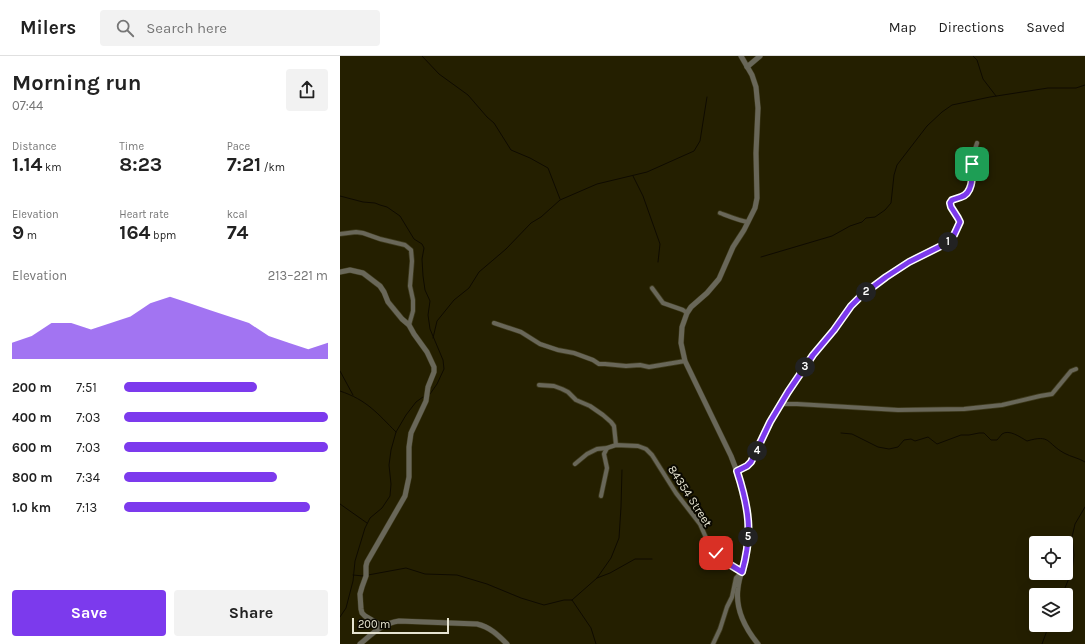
<!DOCTYPE html>
<meta charset="utf-8">
<style>
:root{--surface:#fff;--page:#f2f2f2;--text:#222;--muted:#767676;--line:#e0e0e0;--accent:#7c3aed}
body{margin:0;font-family:Karla,sans-serif;background:var(--page);color:var(--text);height:100vh;display:flex;flex-direction:column;font-size:15px;white-space:nowrap}
*{box-sizing:border-box;margin:0}
p{font-size:13px;color:var(--muted)}
.icon{flex:none;width:22px;height:22px;fill:none;stroke:currentColor;stroke-width:2;stroke-linecap:round;stroke-linejoin:round}
.map{position:relative;flex:1;overflow:hidden}
.side{display:flex;flex-direction:column;background:var(--surface);width:340px}
.side>*{flex:none}
.buttons{position:absolute;left:689px;top:480px;display:grid;gap:8px}
.buttons a{display:grid;place-items:center;width:44px;height:44px;border-radius:4px;background:var(--surface);box-shadow:0 4px 16px #0002;font-size:20px}
.scale{position:absolute;left:12px;bottom:10px;width:97px;box-sizing:border-box;padding-left:4px;border:2px solid #e6e4d1;border-top:0;font-size:11px;line-height:14px;white-space:nowrap;color:#e6e4d1;-webkit-text-stroke:3px #0b0901;paint-order:stroke}
.pin{position:absolute;display:grid;place-items:center;width:34px;height:34px;color:#fff;margin:-17px;border-radius:8px;box-shadow:0 2px 6px #0006}
.km{position:absolute;width:20px;height:20px;margin:-10px;border-radius:50%;background:#222;color:#fff;font-size:11px;line-height:20px;text-align:center}
.round{display:grid;place-items:center;flex:none;width:42px;height:42px;border-radius:4px;background:var(--page)}
.summary{display:flex;align-items:center;justify-content:space-between;height:68px;padding:0 12px}
h1{font-size:22px;font-weight:700;line-height:30px}
.stats{display:grid;grid-template-columns:repeat(3,1fr);gap:6px;height:68px;padding:4px 12px}
.stats div{display:grid;align-content:center}
.stats b{font-size:20px;font-weight:700}
.stats small{font-size:11px;font-weight:400}
.stats p{font-size:11px}
.chart{height:112px;padding:8px 12px}
.chart p{display:flex;justify-content:space-between}
.chart svg{width:100%;height:72px;margin-top:4px;fill:var(--accent);opacity:.7}
.cta{display:flex;gap:8px;margin-top:auto;padding:8px 12px}
.cta a{flex:1;height:46px;border-radius:4px;background:var(--accent);color:#fff;font-size:16px;font-weight:700;line-height:46px;text-align:center}
.cta a+a{background:var(--page);color:var(--text)}
ul{padding:0 12px;list-style:none;font-size:13px}
li{display:grid;grid-template-columns:64px 48px 1fr;align-items:center;height:30px}
li i{height:10px;border-radius:5px;background:var(--accent)}
header{display:flex;align-items:center;gap:24px;box-sizing:border-box;height:56px;padding:0 20px;background:var(--surface);border-bottom:1px solid var(--line)}
header strong{font-size:19px}
nav{display:flex;gap:22px;margin-inline-start:auto;font-size:14px}
.search{width:280px;height:36px;background:var(--page);display:flex;align-items:center;gap:10px;box-sizing:border-box;padding:0 14px;border-radius:4px;color:var(--muted);font-size:15px}
main{display:flex;flex:1;min-height:0}
.map>svg:first-child{display:block}
</style>
<header>
<strong>Milers</strong>
<div class="search"><svg class="icon" aria-label="search" viewBox="0 0 24 24"><circle cx="10" cy="10" r="6"/><path d="M15 15l6 6"/></svg>Search here</div>
<nav><a>Map</a><a>Directions</a><a>Saved</a></nav>
</header>
<main>
<section class="side">
<div class="summary"><div><h1>Morning run</h1><p>07:44</p></div><a class="round"><svg class="icon" aria-label="share" viewBox="0 0 24 24"><path d="M12 15V3M7 8l5-5 5 5M5 13v7h14v-7"/></svg></a></div>
<div class="stats">
<div><p>Distance</p><b>1.14<small> km</small></b></div>
<div><p>Time</p><b>8:23</b></div>
<div><p>Pace</p><b>7:21<small> /km</small></b></div>
</div>
<div class="stats">
<div><p>Elevation</p><b>9<small> m</small></b></div>
<div><p>Heart rate</p><b>164<small> bpm</small></b></div>
<div><p>kcal</p><b>74</b></div>
</div>
<div class="chart"><p><span>Elevation</span>213–221 m</p>
<svg viewBox="0 0 160 44" preserveAspectRatio="none"><path d="M0 44V34L10 30L20 22L30 22L40 26L50 22L60 18L70 10L80 6L90 10L100 14L110 18L120 22L130 30L140 34L150 38L160 34V44z"/></svg>
</div>
<ul>
<li><b>200 m</b>7:51<i style="width:65%"></i></li>
<li><b>400 m</b>7:03<i style="width:100%"></i></li>
<li><b>600 m</b>7:03<i style="width:100%"></i></li>
<li><b>800 m</b>7:34<i style="width:75%"></i></li>
<li><b>1.0 km</b>7:13<i style="width:91%"></i></li>
</ul>
<div class="cta"><a>Save</a><a>Share</a></div>
</section>
<div class="map">
<svg width="745" height="588" viewBox="0 0 745 588">
<rect width="100%" height="100%" fill="#241f00"/>
<g fill="none" stroke-linecap="round" stroke-linejoin="round">
<!-- stream -->
<g stroke="#0f0b00" stroke-width="1">
<polyline points="82,0 99,18 128,39 147,61 154,67 171,94 190,102 208,112 220,143"/>
<polyline points="633,0 637,4 643,23 656,40"/>
<polyline points="293,120 303,140 320,188 318,206"/>
<polyline points="0,140 23,146 35,147 40,149 47,151 60,160 74,183 82,188 84,192 82,203 83,220 85,234 90,245 88,259 90,273 103,304 104,313 97,328 90,338"/>
<polyline points="421,201 492,180 510,170 522,166 526,162 535,161 545,154 551,147 554,119 557,109 587,70 602,56 612,49 650,41 708,32 736,32 745,29"/>
<polyline points="93,282 97,265 114,244 129,232 139,216 166,193 191,167 201,161 220,144 257,128 307,116 354,95 360,85 367,41"/>
<polyline points="0,315 13,339"/>
<path d="M0,335C27,344 37,357 56,376"/>
<path d="M501,377L512,378L538,391L549,393L558,391L564,384L571,383L575,385L588,381L597,388L621,379H629L639,377H644L651,384H657C659,382 660,380 662,378C669,373 680,381 687,385C711,378 706,387 724,397C731,401 739,402 745,406"/>
<polyline points="0,448 27,467"/>
<polyline points="13,519 23,520"/>
<polyline points="28,519 66,512 85,518 117,519 147,528 181,542 204,549 224,544 232,544 251,572 256,588"/>
<polyline points="257,522 270,517 295,503 312,503"/>
<polyline points="722,539 732,515 734,499 732,481 735,468 745,451"/>
<polyline points="232,544 257,522 271,502 279,482 281,451 282,414"/>
<polyline points="0,561 6,552 13,525 15,505 25,472 30,462 42,452 50,440 51,428 49,409 51,394 56,376 66,359 76,346 83,341"/>
<polyline points="702,588 709,569"/>
</g>
<defs>
<g id="minor">
<path d="M380,157C388,160 400,165 408,166"/>
<polyline points="0,178 16,176 23,177 40,183 65,189 71,194 72,205 70,230 73,244 73,255 69,269"/>
<polyline points="312,232 323,247 343,254 347,257"/>
<polyline points="154,267 181,276 200,288 218,294 234,297 253,304 259,308 265,308 286,310 300,309 309,311 345,305"/>
<polyline points="199,329 214,330 222,333 228,336 236,344 250,350 263,359 271,366 274,370 276,389"/>
<polyline points="441,348 457,348 558,354 624,353 662,349 700,340 712,338 731,315 736,313"/>
<polyline points="235,408 247,398 257,393 267,392 276,389 298,390 306,393 312,399 336,437 360,468 367,484 375,497 384,505 402,516 396,522 392,541 387,551 380,573 373,588"/>
<path d="M397,415L407,410L411,406L430,366L448,336L473,299L494,274L511,250L522,239L546,221L569,206L605,188L614,179L620,166L618,162L611,151L610,147L612,144C616,142 622,142 626,138C634,130 631,115 632,105C633,99 635,93 637,87"/>
<polyline points="261,440 267,412 264,398 267,392"/>
</g>
<g id="tertiary">
<path d="M401,0L412,19L416,31L418,52L416,97L417,142L415,152L404,174L393,191L379,223L367,237L351,251L347,257L342,271L341,287L345,305L391,400C400,423 408,446 409,471C409,481 408,492 405,502C403,512 399,522 398,532C395,553 405,572 418,588"/>
<polyline points="407,11 420,0"/>
<polyline points="0,216 10,214 23,217 40,230 44,236 48,246 62,263 69,269 74,278 87,296 94,311 94,316 88,331 86,345 71,377 69,391 69,421 65,440 27,506 26,510 26,520 22,531 20,538 21,553 22,557 25,560 42,570"/>
<path d="M20,588C32,578 43,567 59,565L137,568C150,571 158,579 167,588"/>
</g>
</defs>
<!-- minor casing -->
<use href="#minor" stroke="#3f3b1d" stroke-width="5.5"/>
<!-- tertiary casing -->
<use href="#tertiary" stroke="#3f3b1d" stroke-width="6"/>
<!-- minor -->
<use href="#minor" stroke="#696759" stroke-width="4"/>
<!-- tertiary -->
<use href="#tertiary" stroke="#696759" stroke-width="5"/>
</g>
<g fill="none" stroke-linecap="round" stroke-linejoin="round">
<defs>
<path id="route" d="M376,497L384,505L402,516C413,477 409,452 397,415L407,410L411,406L430,366L448,336L473,299L494,274L511,250L522,239L546,221L569,206L605,188L614,179L620,166L618,162L611,151L610,147L612,144C615,143 618,142 621,141C634,137 632,118 632,108"/>
</defs>
<!-- route casing -->
<use href="#route" stroke="#fff" stroke-width="8"/>
<!-- route -->
<use href="#route" stroke="#7c3aed" stroke-width="5"/>
</g>
<g text-anchor="middle" dominant-baseline="central" stroke-width="4" stroke-linejoin="round" paint-order="stroke">
<!-- street labels -->
<g font-size="12" fill="#e6e4d1" stroke="#0b0901">
<text transform="translate(350 440) rotate(57)">84354 Street</text>
</g>
</g>
</svg>
<div class="buttons">
<a><svg class="icon" aria-label="locate" viewBox="0 0 24 24"><circle cx="12" cy="12" r="6"/><path d="M12 2v4M12 18v4M2 12h4M18 12h4"/></svg></a>
<a><svg class="icon" aria-label="layers" viewBox="0 0 24 24"><path d="M12 4l9 5-9 5-9-5zM3 14l9 5 9-5"/></svg></a>
</div>
<div class="scale">200 m</div>
<div class="pin" style="left:632px;top:108px;background:#1e9e55"><svg class="icon" aria-label="arrive" viewBox="0 0 24 24"><path d="M6 21V4h12l-3 4 3 4H6"/></svg></div>
<div class="pin" style="left:376px;top:497px;background:#d93025"><svg class="icon" aria-label="check" viewBox="0 0 24 24"><path d="M5 12l5 5 9-10"/></svg></div>
<b class="km" style="left:608px;top:186px">1</b>
<b class="km" style="left:526px;top:236px">2</b>
<b class="km" style="left:465px;top:311px">3</b>
<b class="km" style="left:417px;top:395px">4</b>
<b class="km" style="left:408px;top:481px">5</b>
</div>
</main>
